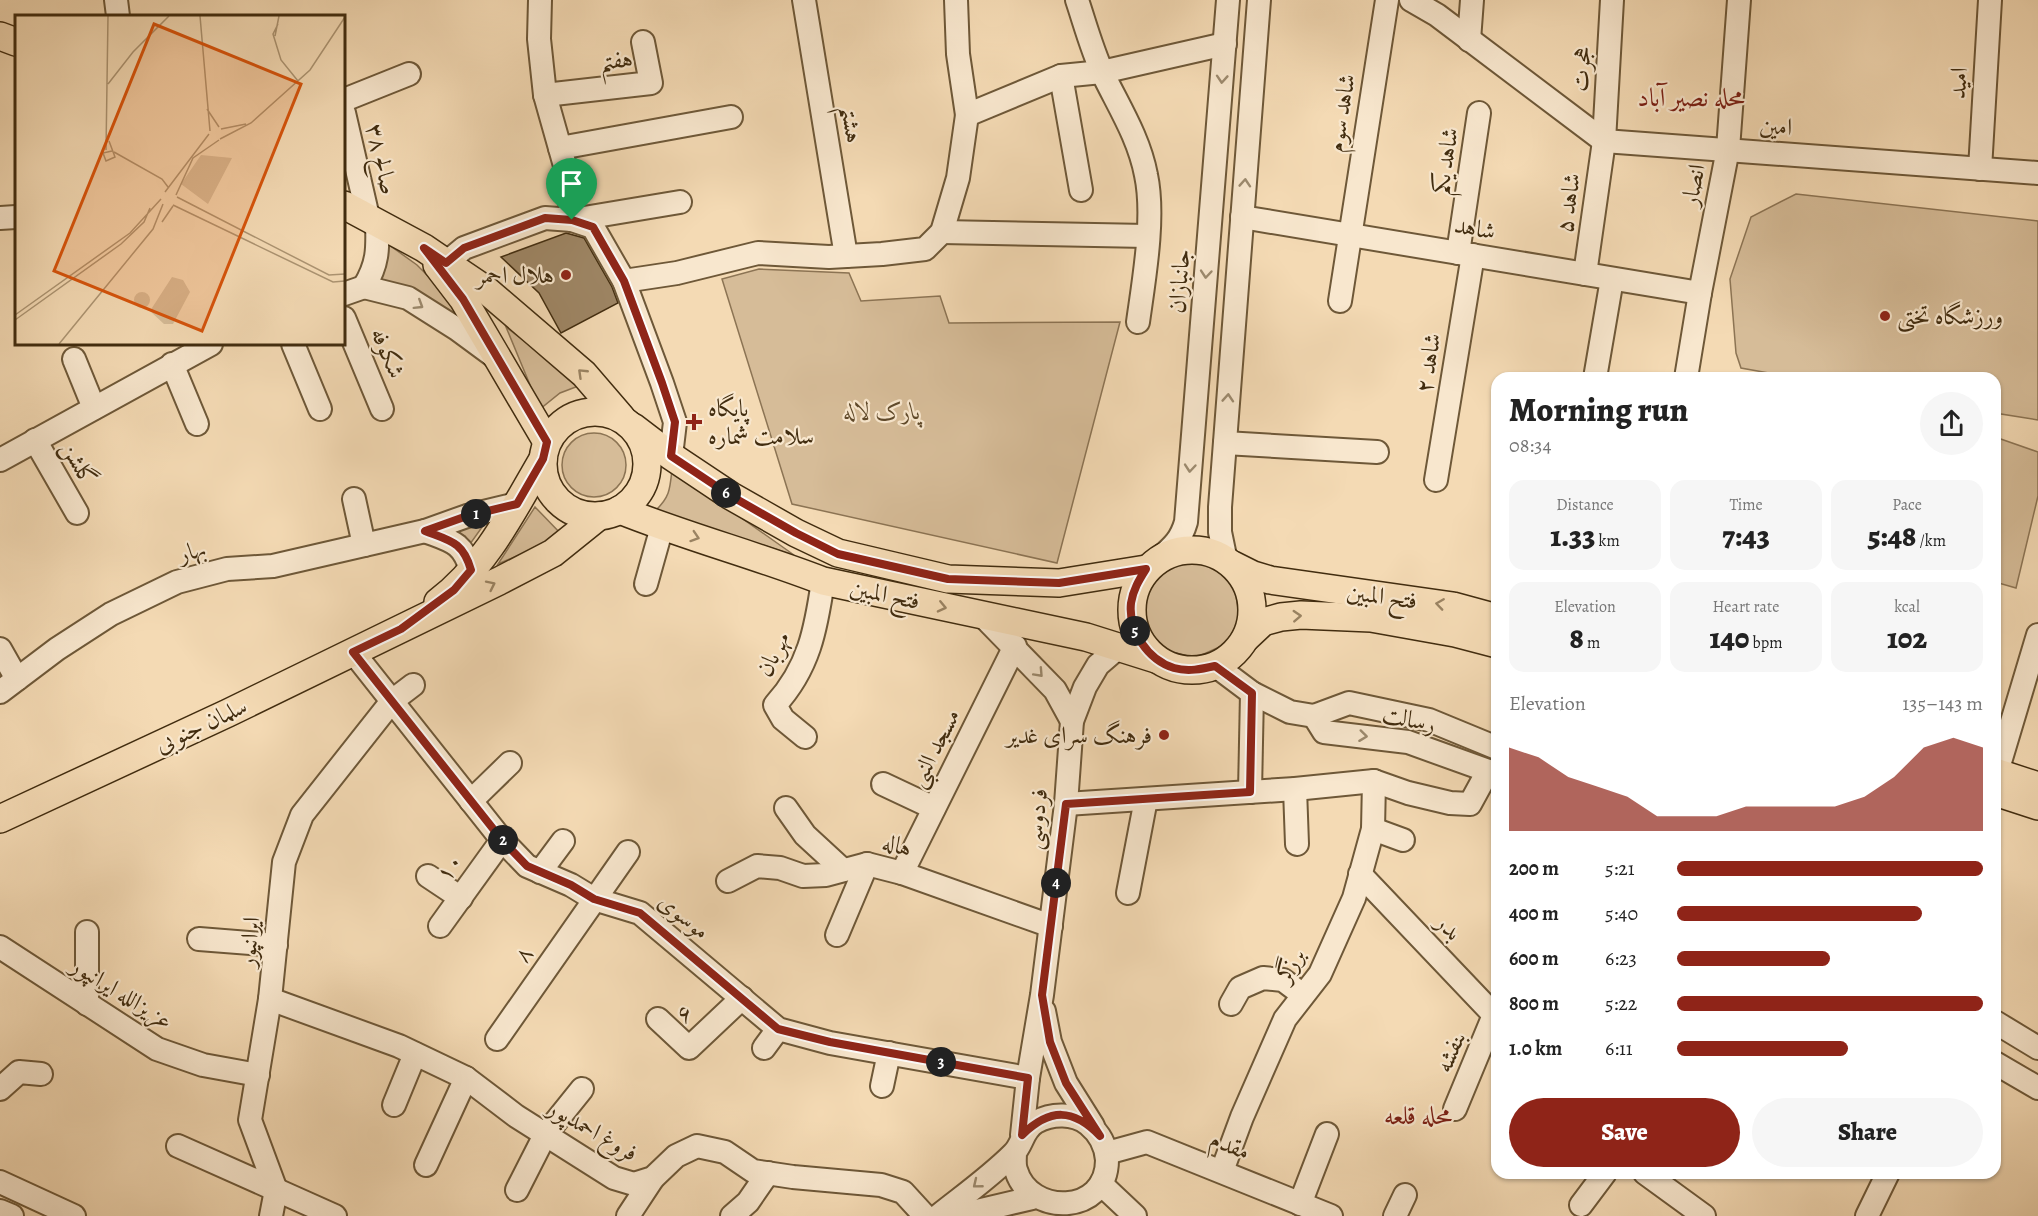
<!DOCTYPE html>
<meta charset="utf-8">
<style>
:root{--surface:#fff;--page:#f6f6f6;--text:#222;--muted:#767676;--accent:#8f2418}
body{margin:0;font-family:Alegreya,Amiri,serif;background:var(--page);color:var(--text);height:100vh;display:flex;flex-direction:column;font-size:22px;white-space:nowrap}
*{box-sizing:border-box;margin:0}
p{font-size:20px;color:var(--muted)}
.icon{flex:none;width:33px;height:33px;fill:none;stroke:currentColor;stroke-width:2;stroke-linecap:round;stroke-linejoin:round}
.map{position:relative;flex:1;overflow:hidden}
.details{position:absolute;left:1491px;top:372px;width:510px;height:807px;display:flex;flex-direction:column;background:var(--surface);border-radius:18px;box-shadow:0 2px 4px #0004}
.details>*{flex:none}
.pin{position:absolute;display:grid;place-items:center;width:51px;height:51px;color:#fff;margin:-62px -26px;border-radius:50% 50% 50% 0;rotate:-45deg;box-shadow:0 0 6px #0007}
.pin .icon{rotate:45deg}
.km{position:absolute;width:30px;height:30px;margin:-15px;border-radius:50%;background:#222;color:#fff;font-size:16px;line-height:30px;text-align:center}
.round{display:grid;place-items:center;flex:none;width:63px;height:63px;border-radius:32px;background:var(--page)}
.summary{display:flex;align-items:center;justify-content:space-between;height:102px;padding:0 18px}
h1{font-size:33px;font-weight:800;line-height:45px}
.stats{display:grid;grid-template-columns:repeat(3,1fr);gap:9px;height:102px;padding:6px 18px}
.stats div{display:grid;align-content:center;border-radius:15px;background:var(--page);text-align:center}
.stats b{font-size:30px;font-weight:800}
.stats small{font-size:16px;font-weight:400}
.stats p{font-size:16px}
.chart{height:168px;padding:12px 18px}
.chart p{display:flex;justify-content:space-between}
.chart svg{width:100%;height:108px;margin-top:6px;fill:var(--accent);opacity:.7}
.button{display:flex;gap:12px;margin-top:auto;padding:12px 18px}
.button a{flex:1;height:69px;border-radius:36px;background:var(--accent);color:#fff;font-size:24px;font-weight:800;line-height:69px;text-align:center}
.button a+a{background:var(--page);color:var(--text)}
ul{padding:0 18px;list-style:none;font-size:20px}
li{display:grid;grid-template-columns:96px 72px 1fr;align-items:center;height:45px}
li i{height:15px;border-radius:8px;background:var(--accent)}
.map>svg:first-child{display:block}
</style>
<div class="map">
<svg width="2038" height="1216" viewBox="0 0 2038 1216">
<rect width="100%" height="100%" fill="#f4dab4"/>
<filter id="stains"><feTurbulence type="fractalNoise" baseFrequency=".00333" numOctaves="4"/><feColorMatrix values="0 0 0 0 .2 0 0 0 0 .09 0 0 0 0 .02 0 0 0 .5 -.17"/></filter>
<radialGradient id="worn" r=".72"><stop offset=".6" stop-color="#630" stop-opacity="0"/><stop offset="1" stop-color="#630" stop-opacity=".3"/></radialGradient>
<!-- green -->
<g fill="#d6bc98" stroke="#8c7454" stroke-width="1.5">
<polygon points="1796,194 2038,221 2038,420 1995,413 1995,378 1797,378 1741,368 1736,353 1730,279 1751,217"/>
<polygon points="385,242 417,265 447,295 469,328 447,309 414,291 377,281"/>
<polygon points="759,269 849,273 861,301 940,296 949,323 1120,322 1057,563 792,504 722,279"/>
<polygon points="506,327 581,385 560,393 540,409"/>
<circle cx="594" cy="465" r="32"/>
<polygon points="1995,437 2038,452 2038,496 2016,588 1995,582"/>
<path d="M672,469L794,555L655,511C670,497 670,489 672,469Z"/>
<polygon points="535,507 563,536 498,564"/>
<polygon points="485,523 470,544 465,536 450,528"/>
<polygon points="1184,557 1205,559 1218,564 1235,589 1240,622 1224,645 1195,658 1161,649 1146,633 1144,609 1150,582 1170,562"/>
</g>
<!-- building -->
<polygon fill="#9e8665" stroke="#412c0f" stroke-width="1.5" points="566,233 584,238 612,287 618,303 561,333 539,293 501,257"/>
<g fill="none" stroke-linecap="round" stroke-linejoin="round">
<defs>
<g id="minor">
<polyline points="116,0 118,16"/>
<polyline points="540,0 539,39 545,95 567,173 572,220"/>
<polyline points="804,0 846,256"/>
<polyline points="956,0 958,54 967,115"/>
<path d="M1077,0C1085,24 1092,50 1103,74C1119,107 1139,138 1146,175C1155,217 1144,279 1138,322"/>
<polyline points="1411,0 1437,15 1604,141 2038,173"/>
<polyline points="1469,40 1472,0"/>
<polyline points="1061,76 1081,190"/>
<polyline points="545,95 651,83 643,42"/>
<polyline points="344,100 409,74"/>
<polyline points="344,113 368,217"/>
<polyline points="560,148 731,117"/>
<polyline points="1980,169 1990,0"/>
<polyline points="1242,217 1700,293"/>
<polyline points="0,218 16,217"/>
<polyline points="572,220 593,227 624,281 677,273 758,253 829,257 882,254 925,249 942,232 958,178 967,115 1061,76 1102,72 1225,44"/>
<polyline points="942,232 1147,236"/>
<polyline points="1458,253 1479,113"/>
<polyline points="446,263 464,248 545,218 572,220 680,202"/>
<polyline points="1585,274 1604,141 1612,0"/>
<polyline points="624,281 662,383 675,422 671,456"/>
<polyline points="364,287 408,298 457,329 495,357"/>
<path d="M364,287C378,264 378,249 377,223"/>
<polyline points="344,294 364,287"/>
<polyline points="1340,301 1387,0"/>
<polyline points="344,318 382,409"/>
<polyline points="293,344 320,409"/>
<polyline points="74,359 94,408"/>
<polyline points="172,364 197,424"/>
<polyline points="1595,378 1612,279"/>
<polyline points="1686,378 1700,293 1728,149 1739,0"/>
<polyline points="35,440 77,513"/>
<polyline points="1225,443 1377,452"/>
<polyline points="0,460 211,344"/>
<polyline points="1436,480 1473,255"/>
<polyline points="354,499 364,545"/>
<path d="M1161,557C1174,546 1181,539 1186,522L1228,0"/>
<polyline points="1226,561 1220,532 1220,507 1259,0"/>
<path d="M471,570C463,542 451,541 425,531L467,516L517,504"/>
<polyline points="646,584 662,527"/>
<polyline points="983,616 1055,690 1072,721"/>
<polyline points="0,649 17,679"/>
<polyline points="353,652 502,840 527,866 571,885 594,899 640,913 778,1029 830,1043 1028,1078"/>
<polyline points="1216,666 1252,693 1290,712 1314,716 1349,703 1429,720 1497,748"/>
<polyline points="0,692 57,649 111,614 177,582 227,569 273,566 425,531"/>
<polyline points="1314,716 1324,732 1408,742 1497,774"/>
<path d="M805,737L783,719L775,705C809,668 816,629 823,581"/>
<polyline points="1997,772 2038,635"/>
<polyline points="883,784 934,808"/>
<polyline points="1295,789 1297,844"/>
<polyline points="1250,792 1252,693"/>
<polyline points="471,801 510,763"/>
<polyline points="1066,804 1295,789 1374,781 1408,793 1450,803 1470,804 1488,771"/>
<polyline points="786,808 805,835 843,870"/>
<polyline points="1373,829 1403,840"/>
<polyline points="540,872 563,841"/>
<polyline points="902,873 1015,646"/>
<polyline points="1360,874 1497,1018"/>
<polyline points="428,876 461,898"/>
<polyline points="728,881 757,866 780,868 803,876 826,875 867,864 902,873 1051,926"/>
<polyline points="1128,893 1146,799"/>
<polyline points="440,926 502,840"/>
<polyline points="837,935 867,864"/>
<polyline points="199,939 276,945"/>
<polyline points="0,947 157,1049 203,1065 258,1075"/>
<polyline points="270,999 399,1046 466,1078 516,1116 614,1178 634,1184 653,1178 676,1156 697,1146 725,1152 753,1171 793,1177 881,1185 903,1192 925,1216"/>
<polyline points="87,1004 87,932"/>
<polyline points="1231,1004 1240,988 1263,978 1283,980 1303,995"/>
<polyline points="1044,1011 1050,1042 1066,1083 1093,1126"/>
<polyline points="658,1019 689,1048 742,998"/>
<polyline points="1995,1022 2038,1048"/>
<polyline points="497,1039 628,852"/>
<polyline points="764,1048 778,1029"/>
<polyline points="1995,1063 2038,1088"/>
<polyline points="882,1086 889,1053"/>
<polyline points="0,1089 19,1072 41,1074"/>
<polyline points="394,1105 415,1054"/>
<polyline points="1455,1109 1494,1015"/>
<polyline points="1022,1135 1028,1078 1042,995 1066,804 1072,721 1085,687 1098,665 1120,646"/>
<polyline points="178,1146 335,1216"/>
<polyline points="1107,1153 1147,1142 1331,1216"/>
<polyline points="426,1165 466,1078"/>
<polyline points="1222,1171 1242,1117 1285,1019 1320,974 1354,898 1373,829 1374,781"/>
<polyline points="1645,1173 1704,1216"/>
<polyline points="0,1182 74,1216"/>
<polyline points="1101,1184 1135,1216"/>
<polyline points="517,1190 545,1135 582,1089"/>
<polyline points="1300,1204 1327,1134"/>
<polyline points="1581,1205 1605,1173"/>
<polyline points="0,1211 12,1216"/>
<polyline points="271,1216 276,1190 250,1120 270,999 284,862 302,815 392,701 413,685"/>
<polyline points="628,1216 653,1178"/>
<polyline points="732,1216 748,1202 768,1173"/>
<path d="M938,1216C963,1196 990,1177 1013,1154C1023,1145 1022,1130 1036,1122C1052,1113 1074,1113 1088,1124C1099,1133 1106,1146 1107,1160C1107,1216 1029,1216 1016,1170C1014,1165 1015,1158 1015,1152"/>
<polyline points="956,1216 1032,1198"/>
<polyline points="1395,1216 1405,1195"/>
<polyline points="1867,1216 1888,1173"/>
</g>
<g id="major">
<polyline points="0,36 16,42"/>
<polyline points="344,205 424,248 486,290 584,374 621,417"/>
<polyline points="437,265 463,299 547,442"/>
<circle cx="595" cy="464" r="52"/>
<polyline points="633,427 671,456 731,496 796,533 838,553 948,579 1059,583 1146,569"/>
<path d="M620,510C687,537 756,555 823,581L1086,637L1156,659"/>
<circle cx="1192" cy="610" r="60"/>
<polyline points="1233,565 1253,575 1270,580 1453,606 1497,618"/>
<path d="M438,602C486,566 513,510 543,459"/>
<polyline points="1246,638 1263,622 1281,617 1301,615 1371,618 1455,633 1497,644"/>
<polyline points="1995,772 2038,786"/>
<polyline points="1995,792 2038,806"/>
<polyline points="0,819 228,713 499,581 553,553 599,516"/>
</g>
</defs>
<!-- minor casing -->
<use href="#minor" stroke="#6e5838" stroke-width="26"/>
<!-- major casing -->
<use href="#major" stroke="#412c0f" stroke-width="30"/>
<!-- minor -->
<use href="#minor" stroke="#f8e7ce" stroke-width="22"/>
<!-- major -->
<use href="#major" stroke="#f4dab4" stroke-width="27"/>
</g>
<!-- one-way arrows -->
<defs><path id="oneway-chevron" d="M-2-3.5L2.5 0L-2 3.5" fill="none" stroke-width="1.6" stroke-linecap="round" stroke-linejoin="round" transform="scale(1.5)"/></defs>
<g stroke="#9c8a6e">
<use href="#oneway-chevron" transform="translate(1222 79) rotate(94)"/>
<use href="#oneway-chevron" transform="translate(1245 183) rotate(-86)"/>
<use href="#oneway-chevron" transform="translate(1206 274) rotate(95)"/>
<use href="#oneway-chevron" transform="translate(419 305) rotate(32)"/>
<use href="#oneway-chevron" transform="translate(1228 398) rotate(-86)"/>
<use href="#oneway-chevron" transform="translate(1190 468) rotate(95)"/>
<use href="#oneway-chevron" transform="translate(1039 673) rotate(47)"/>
<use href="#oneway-chevron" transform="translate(1363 736) rotate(7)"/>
<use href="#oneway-chevron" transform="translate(977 1184) rotate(141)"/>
</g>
<g stroke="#9a8362">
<use href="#oneway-chevron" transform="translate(582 373) rotate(-136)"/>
<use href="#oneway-chevron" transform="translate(695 537) rotate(18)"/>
<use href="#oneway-chevron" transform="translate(491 585) rotate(-26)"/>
<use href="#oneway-chevron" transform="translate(1440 604) rotate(-172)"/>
<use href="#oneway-chevron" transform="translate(942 607) rotate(13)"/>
<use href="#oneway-chevron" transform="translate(1297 616) rotate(-3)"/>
</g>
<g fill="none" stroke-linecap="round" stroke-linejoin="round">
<defs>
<path id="route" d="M545,218L572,220L593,227L624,281L662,383L675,422L671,456L731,496L796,533L838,554L948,579L1059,583L1146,569C1139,580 1133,590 1131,603C1128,631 1148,660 1174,668C1188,672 1202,669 1215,666L1252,693L1250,792L1066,804L1042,995L1050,1042L1066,1083L1100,1136C1073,1108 1050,1108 1022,1135L1028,1078L830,1042L778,1029L640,913L594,899L571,885L527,866L502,840L353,652L401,629L454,590L471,570C463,542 451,541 425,531L467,516L517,504L543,459L547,442L463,299L424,248L446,263L464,248Z"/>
</defs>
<!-- route casing -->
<use href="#route" stroke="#fff" stroke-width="12"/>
<!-- route -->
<use href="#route" stroke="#8f2418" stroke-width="8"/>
</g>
<!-- markers -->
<g fill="#8f2418" stroke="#f8e7ce" stroke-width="2">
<circle cx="566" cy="275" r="6"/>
<circle cx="1885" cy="316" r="6"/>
<path d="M691 413h6v6h6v6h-6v6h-6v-6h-6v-6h6z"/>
<circle cx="1164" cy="735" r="6"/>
</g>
<g text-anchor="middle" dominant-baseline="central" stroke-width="4.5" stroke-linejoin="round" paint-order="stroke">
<!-- street labels -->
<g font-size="24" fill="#412c0f" stroke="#f8e7ce">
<text transform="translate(616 60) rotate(-6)">هفتم</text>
<text transform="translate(1581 69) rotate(-87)">هجرت</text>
<text transform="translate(1958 83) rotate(-86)">امید</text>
<text transform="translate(1341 113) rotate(-81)">شاهد سوم</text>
<text transform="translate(852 124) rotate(81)">هشتم</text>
<text transform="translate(1776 126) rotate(4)">امین</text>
<text transform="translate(382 159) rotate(77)">صالح ۳۸</text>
<text transform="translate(1445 161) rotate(-81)">شاهد یکم</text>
<text transform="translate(1693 185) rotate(-79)">انصار</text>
<text transform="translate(1568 203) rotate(-82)">شاهد ۵</text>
<text transform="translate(1475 228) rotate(10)">شاهد</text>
<text transform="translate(1179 281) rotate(-85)">جانبازان</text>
<text transform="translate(388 353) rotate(67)">شکوفه</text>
<text transform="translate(1428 363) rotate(-81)">شاهد ۲</text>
<text transform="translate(79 463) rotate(60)">گلشن</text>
<text transform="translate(192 551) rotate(-15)">بهار</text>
<text transform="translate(885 594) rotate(12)">فتح المبین</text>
<text transform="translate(1382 596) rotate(8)">فتح المبین</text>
<text transform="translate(773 654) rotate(-63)">مهربان</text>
<text transform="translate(1409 719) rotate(12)">رسالت</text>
<text transform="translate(201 725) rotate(-25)">سلمان جنوبی</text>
<text transform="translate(934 748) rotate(-63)">مسجد النبی</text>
<text transform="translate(1036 819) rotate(-84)">فردوسی</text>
<text transform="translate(897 845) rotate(15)">هاله</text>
<text transform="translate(449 867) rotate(-54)">۱۰</text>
<text transform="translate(684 916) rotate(39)">موسوی</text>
<text transform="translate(1449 927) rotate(45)">بدر</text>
<text transform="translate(249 942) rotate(-84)">ایرانپور</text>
<text transform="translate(523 954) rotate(-55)">۸</text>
<text transform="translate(1290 965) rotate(-57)">برزگر</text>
<text transform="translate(122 993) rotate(32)">عزیزالله ایرانپور</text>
<text transform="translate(684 1013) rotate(-37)">۶</text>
<text transform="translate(1450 1052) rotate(-67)">بنفشه</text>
<text transform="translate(593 1130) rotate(30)">فروغ احمدپور</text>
<text transform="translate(1230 1145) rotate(22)">مقدم</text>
</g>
<!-- poi labels -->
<g font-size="24" fill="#412c0f" stroke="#f8e7ce" text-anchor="end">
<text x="554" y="275">هلال احمر</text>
<text x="1897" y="316" text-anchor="start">ورزشگاه تختی</text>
<text x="708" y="408" text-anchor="start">پایگاه<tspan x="708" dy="28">سلامت شماره</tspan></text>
<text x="1152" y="735">فرهنگ سرای غدیر</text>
</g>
<!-- park labels -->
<g font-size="24" font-style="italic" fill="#5f492a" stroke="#f8e7ce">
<text x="882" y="411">پارک لاله</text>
</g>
<!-- neighbourhood labels -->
<g font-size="26" fill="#7a1f14" stroke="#f8e7ce">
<text x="1691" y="97">محله نصیر آباد</text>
<text x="1418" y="1115">محله قلعه</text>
</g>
</g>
<!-- overview -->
<g transform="translate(15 15)">
<rect width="330" height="330" fill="#f4dab4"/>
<path d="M186,140L217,143L193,189L166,169ZM157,262L168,265L175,277L158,309H149L135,296ZM119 285a8 8 0 1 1 16 0a8 8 0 1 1-16 0Z" fill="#d6bc98"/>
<path fill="none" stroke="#ac9472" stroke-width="1.5" d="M185,1L195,116M263,9L258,19L266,45L283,66M260,21L264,1M93,69L118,37L154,1M192,94L204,112M206,114L231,109M205,124L236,108L295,55L330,2M94,126L100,142L91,146L88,138L97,136M91,135L93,1M99,137L147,164L153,172M150,177L194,119M161,180L178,143L204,125M162,182L314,260L330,259M158,190L318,267L330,266M147,207L158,191M0,300L115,218L146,184M0,305L106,229L129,207L135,193M44,329L138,214L148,189"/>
<path fill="#d7540c" fill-opacity="0.15" stroke="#d7540c" stroke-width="3" d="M139,9L286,69L187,316L39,256Z"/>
<rect width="330" height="330" fill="none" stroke="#412c0f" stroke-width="3"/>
</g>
<rect width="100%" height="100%" filter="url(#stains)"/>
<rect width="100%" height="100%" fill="url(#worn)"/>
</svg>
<div class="pin" style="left:572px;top:220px;background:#1e9e55"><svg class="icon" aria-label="arrive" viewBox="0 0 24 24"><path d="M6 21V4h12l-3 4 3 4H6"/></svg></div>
<b class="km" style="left:476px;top:514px">1</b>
<b class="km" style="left:503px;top:840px">2</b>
<b class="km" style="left:941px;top:1062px">3</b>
<b class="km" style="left:1056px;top:883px">4</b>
<b class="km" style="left:1135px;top:631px">5</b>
<b class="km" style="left:726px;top:493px">6</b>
<section class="details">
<div class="summary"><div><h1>Morning run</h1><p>08:34</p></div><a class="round"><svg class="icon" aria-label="share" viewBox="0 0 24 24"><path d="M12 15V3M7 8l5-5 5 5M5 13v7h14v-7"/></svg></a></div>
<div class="stats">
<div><p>Distance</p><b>1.33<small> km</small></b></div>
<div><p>Time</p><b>7:43</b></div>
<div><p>Pace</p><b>5:48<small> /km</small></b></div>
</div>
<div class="stats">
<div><p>Elevation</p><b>8<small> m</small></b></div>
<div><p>Heart rate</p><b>140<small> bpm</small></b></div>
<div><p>kcal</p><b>102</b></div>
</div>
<div class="chart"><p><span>Elevation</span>135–143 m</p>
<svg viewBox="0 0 160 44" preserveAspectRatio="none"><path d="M0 44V10L10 14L20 22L30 26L40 30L50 38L60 38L70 38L80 34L90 34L100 34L110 34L120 30L130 22L140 10L150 6L160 10V44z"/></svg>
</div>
<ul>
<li><b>200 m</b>5:21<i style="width:100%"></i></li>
<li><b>400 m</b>5:40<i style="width:80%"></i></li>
<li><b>600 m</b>6:23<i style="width:50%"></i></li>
<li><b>800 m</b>5:22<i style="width:100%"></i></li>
<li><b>1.0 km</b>6:11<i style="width:56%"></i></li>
</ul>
<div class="button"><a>Save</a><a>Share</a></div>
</section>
</div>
